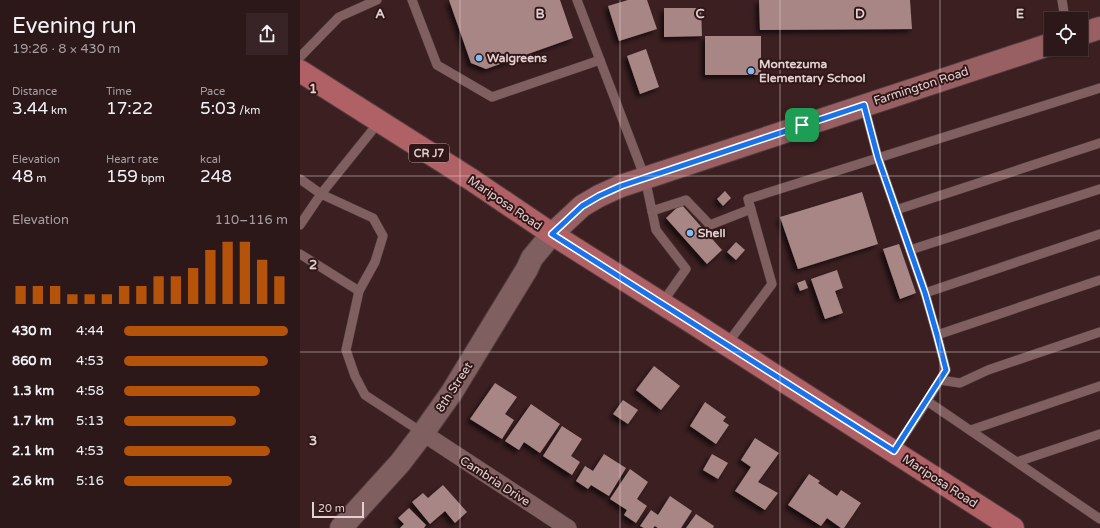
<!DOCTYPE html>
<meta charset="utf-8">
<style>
:root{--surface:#2c1719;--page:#382426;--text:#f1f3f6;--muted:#a69fa2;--line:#483638;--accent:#b45309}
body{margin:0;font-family:"Varela Round",sans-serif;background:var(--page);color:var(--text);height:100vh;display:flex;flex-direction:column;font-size:15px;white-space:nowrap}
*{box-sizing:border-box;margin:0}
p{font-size:13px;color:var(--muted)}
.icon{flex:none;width:22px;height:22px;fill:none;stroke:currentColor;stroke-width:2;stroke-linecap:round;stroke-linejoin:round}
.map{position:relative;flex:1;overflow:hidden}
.details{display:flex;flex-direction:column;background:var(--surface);width:300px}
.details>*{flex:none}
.controls{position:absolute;left:744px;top:12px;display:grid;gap:8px}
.controls a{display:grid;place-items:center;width:44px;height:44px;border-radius:0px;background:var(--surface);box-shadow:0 1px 3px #0004,0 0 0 1px var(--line);font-size:20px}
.scale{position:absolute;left:12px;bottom:10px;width:52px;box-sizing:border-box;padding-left:4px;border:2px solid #e3d0d0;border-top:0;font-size:11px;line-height:14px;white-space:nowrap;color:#e3d0d0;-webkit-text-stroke:3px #301617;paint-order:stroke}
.pin{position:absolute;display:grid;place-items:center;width:34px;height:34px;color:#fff;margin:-17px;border-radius:8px;box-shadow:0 2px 6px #0006}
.round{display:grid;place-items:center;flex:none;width:42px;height:42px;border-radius:0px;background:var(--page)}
.head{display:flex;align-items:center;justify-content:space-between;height:68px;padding:0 12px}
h1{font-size:22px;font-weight:600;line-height:30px}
.figures{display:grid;grid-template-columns:repeat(3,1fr);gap:6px;height:68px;padding:4px 12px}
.figures div{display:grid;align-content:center}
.figures b{font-size:17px;font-weight:600}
.figures small{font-size:11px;font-weight:400}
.figures p{font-size:11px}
.chart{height:112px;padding:8px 12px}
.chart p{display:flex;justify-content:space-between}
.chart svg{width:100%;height:72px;margin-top:4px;stroke:var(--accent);stroke-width:6}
ul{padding:0 12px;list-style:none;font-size:13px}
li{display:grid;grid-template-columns:64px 48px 1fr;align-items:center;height:30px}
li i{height:10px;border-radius:5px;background:var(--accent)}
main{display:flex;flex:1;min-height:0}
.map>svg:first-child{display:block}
</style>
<main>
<section class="details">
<div class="head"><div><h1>Evening run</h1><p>19:26 · 8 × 430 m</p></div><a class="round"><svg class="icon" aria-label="share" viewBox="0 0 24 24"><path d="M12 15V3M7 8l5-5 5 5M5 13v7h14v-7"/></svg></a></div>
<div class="figures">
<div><p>Distance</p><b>3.44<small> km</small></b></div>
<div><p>Time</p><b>17:22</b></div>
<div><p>Pace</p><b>5:03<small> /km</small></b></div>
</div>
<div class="figures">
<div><p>Elevation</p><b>48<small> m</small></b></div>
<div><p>Heart rate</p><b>159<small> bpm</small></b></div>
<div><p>kcal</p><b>248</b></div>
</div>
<div class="chart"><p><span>Elevation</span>110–116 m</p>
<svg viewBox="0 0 160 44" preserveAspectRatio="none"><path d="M5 44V33M15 44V33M25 44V33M35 44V38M45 44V38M55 44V38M65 44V33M75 44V33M85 44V27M95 44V27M105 44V22M115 44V11M125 44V6M135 44V6M145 44V17M155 44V27"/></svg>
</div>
<ul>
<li><b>430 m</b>4:44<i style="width:100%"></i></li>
<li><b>860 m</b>4:53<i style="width:88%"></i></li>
<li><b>1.3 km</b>4:58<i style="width:83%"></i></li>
<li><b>1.7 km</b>5:13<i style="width:68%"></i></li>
<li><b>2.1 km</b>4:53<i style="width:89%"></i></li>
<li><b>2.6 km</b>5:16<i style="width:66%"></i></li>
</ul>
</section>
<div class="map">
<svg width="800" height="528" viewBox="0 0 800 528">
<defs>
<filter id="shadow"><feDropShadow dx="-3.5" dy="3.5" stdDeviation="2" flood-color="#0009"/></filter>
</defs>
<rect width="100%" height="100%" fill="#3b1f21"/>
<!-- building -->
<g fill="#a98686" filter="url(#shadow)">
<polygon points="149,0 260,0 273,38 186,69 171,63"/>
<polygon points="328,0 347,0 357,29 319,41 308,6"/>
<polygon points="459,0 610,0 612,29 460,30"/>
<polygon points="364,8 401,8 402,36 364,37"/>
<rect x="405" y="36" width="56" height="39"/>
<polygon points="346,49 359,87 340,94 327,56"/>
<polygon points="425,191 431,198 423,206 417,199"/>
<polygon points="562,192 578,244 498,269 480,217"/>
<polygon points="381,204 422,250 407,264 366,218"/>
<polygon points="436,242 445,250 436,260 427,252"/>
<polygon points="599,244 616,293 600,299 583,249"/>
<polygon points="537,270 543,288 535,291 543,313 525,319 511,279"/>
<polygon points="505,280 508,288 500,291 497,283"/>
<polygon points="354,366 380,386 361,410 336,390"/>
<polygon points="195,383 217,397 205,414 214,420 202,439 170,419"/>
<polygon points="323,400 338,410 328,424 313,414"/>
<polygon points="405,402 426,417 423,421 429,425 416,444 390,426"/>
<polygon points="231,404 260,424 240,453 224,442 219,450 205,441"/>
<polygon points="262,426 282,439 271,456 280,462 272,475 243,456"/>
<polygon points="455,438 479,453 458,482 478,493 465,510 435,491 451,467 441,460"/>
<polygon points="304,454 326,468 309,496 291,485 288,489 276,481 285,466 293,471"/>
<polygon points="412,454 428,463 418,479 403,470"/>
<polygon points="330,469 348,482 337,499 347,506 336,523 324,515 327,510 310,499"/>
<polygon points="509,474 520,481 518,483 537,496 541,490 561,503 544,528 541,528 527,518 521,526 488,505"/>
<polygon points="143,485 167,512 155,523 145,511 130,524 112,502 123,493 128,498"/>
<polygon points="370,496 392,511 381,528 358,528 355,526 353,528 344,528 340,526 351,510 358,515"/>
<polygon points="109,508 126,525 124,528 100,528 104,524 98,518"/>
<polygon points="396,514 414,526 413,528 386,528"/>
</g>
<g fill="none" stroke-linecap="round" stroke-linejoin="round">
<defs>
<g id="service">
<polyline points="112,0 137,65 192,97 300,60"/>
<polyline points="277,0 345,178 356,230 386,269 362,303"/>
<polyline points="762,0 765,19"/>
<polyline points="0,57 39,17 77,0"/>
<polyline points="564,105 578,158 625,293 637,335 646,370 627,401"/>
<polyline points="0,179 21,194 79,122"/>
<polyline points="596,210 800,143"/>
<polyline points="352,211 386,200 410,225 451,209"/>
<polyline points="0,225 21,194 73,218 83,236 75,262 59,291"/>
<polyline points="610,250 800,189"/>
<polyline points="0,254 59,291 46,350 55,376 65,395 123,433"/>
<polyline points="625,293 800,234"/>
<polyline points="637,335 800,280"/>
<polyline points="427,344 472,284 448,199 800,88"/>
<polyline points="640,380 660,383 688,370 800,332"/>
<polyline points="671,430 800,386"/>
<polyline points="594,451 627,401 800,519"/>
<polyline points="717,462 800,434"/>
</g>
<polyline id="minor" points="123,433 268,528"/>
<polyline id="tertiary" points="41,528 100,463 123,433 152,392 227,269 232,258 252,234"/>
<g id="secondary">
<polyline points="781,34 800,28"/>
<polyline points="252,234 282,206 299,196 321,186 751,44"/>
</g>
<polyline id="primary" points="0,71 172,180 252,234 393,323 713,528"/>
</defs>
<!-- service casing -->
<use href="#service" stroke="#533c3d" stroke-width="10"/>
<!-- minor casing -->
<use href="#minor" stroke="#533c3d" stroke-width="18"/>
<!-- tertiary casing -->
<use href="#tertiary" stroke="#533c3d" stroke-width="24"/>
<!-- secondary casing -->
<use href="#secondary" stroke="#533c3d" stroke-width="24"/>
<!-- primary casing -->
<use href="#primary" stroke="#533c3d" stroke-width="24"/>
<!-- service -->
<use href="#service" stroke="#7f5f5f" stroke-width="9"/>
<!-- minor -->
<use href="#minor" stroke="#7f5f5f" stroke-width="17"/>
<!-- tertiary -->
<use href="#tertiary" stroke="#7f5f5f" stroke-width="22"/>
<!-- secondary -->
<use href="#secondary" stroke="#986063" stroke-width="22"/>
<!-- primary -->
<use href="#primary" stroke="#b06166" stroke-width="22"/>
</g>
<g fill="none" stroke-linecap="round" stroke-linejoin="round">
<defs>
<polygon id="route" points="564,105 578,158 625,293 637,335 646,370 594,451 252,234 282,206 299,196 321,186"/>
</defs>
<!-- route casing -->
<use href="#route" stroke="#fff" stroke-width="8"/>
<!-- route -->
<use href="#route" stroke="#1a73e8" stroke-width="5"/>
</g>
<!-- grid -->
<path fill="none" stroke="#e3d0d0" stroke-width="1" stroke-opacity="0.55" d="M160,0V528M320,0V528M480,0V528M640,0V528M0,176H800M0,352H800"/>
<!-- markers -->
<g fill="#7bbef9" stroke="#301617" stroke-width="1.5">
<circle cx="179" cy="58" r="4"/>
<circle cx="451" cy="71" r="4"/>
<circle cx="390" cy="233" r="4"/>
</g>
<g text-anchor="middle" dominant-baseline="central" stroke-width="4" stroke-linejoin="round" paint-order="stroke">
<!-- shield labels -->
<rect fill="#301617" stroke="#ad9898" stroke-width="1" x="109" y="144" width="40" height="18" rx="3"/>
<g font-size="11" font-weight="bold" fill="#e3d0d0">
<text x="129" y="153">CR J7</text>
</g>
<!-- poi labels -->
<g font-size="12" font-weight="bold" fill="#e3d0d0" stroke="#301617" text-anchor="start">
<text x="187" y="58">Walgreens</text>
<text x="459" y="64">Montezuma<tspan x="459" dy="14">Elementary School</tspan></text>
<text x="398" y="233">Shell</text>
</g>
<!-- street labels -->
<g font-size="12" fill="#e3d0d0" stroke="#301617">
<text transform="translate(621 86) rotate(-18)">Farmington Road</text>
<text transform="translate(205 203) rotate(34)">Mariposa Road</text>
<text transform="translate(154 387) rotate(-57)">8th Street</text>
<text transform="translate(195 481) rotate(33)">Cambria Drive</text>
<text transform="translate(640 481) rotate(33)">Mariposa Road</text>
</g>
</g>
<g font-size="13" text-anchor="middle" font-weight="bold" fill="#e3d0d0" stroke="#301617" stroke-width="4" stroke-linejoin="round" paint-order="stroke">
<text x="80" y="18">A</text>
<text x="240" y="18">B</text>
<text x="400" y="18">C</text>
<text x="560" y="18">D</text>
<text x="720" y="18">E</text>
<text x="13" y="93">1</text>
<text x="13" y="269">2</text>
<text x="13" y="445">3</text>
</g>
</svg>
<div class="controls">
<a><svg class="icon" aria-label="locate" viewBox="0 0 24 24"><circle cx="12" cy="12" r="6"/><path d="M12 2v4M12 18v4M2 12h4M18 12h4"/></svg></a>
</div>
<div class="scale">20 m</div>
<div class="pin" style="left:502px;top:125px;background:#1e9e55"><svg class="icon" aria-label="arrive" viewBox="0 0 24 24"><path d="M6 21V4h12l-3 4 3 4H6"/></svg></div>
</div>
</main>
